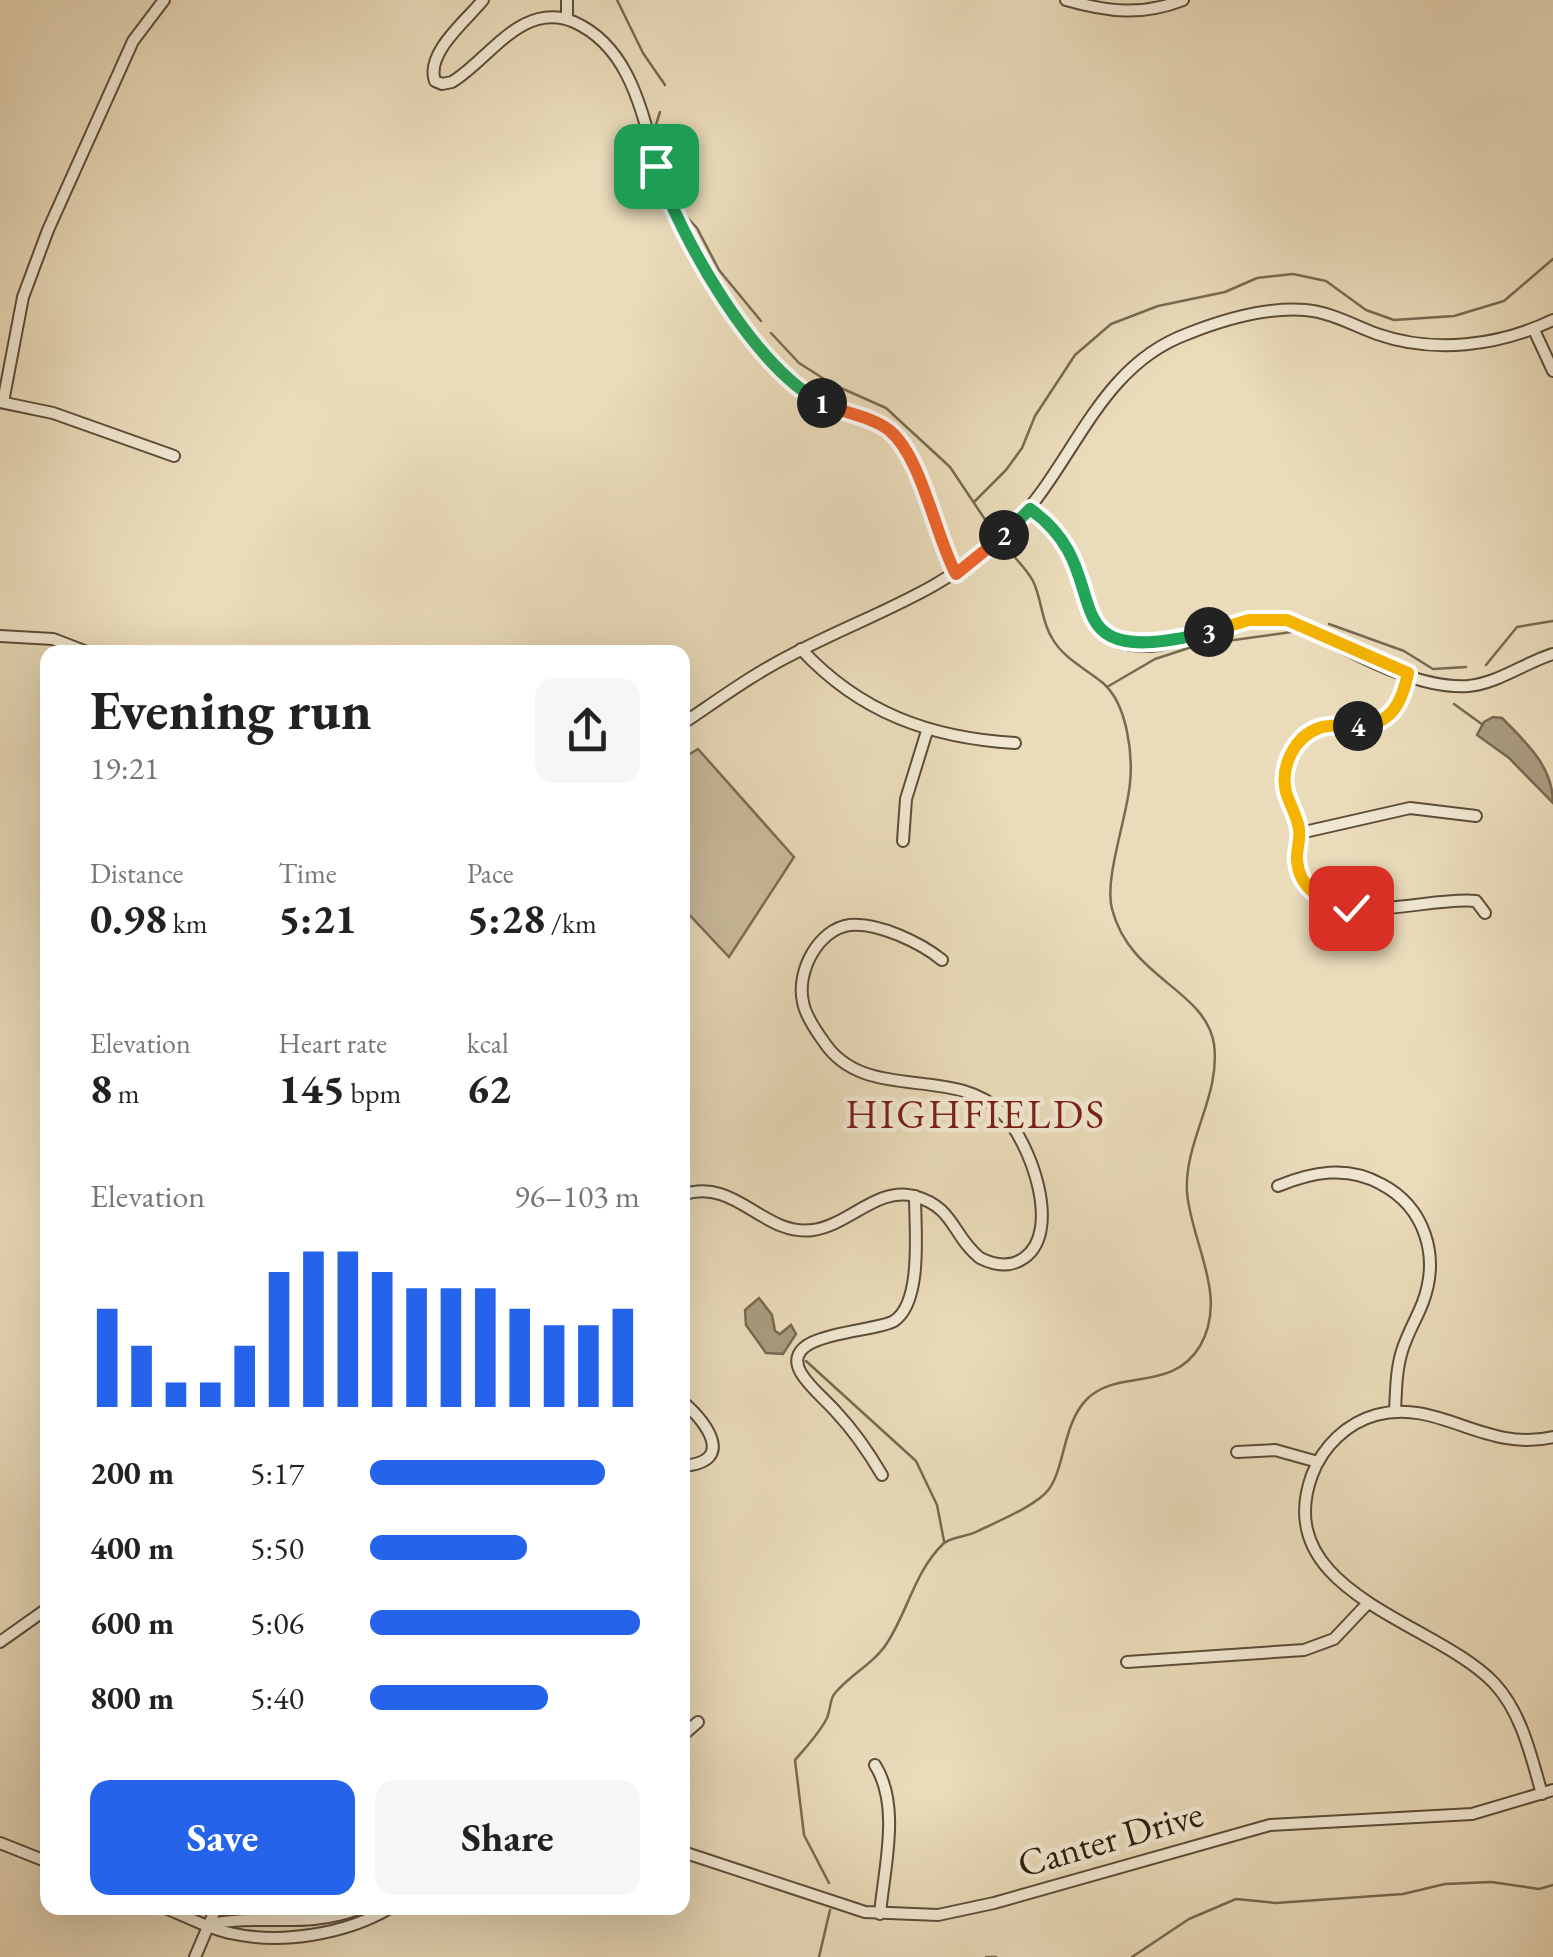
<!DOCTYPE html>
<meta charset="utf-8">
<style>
:root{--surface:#fff;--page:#f6f6f6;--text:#222;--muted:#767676;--accent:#2563eb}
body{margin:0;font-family:"EB Garamond",serif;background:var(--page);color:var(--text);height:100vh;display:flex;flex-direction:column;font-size:38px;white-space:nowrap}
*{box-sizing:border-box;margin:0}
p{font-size:32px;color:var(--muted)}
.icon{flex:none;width:55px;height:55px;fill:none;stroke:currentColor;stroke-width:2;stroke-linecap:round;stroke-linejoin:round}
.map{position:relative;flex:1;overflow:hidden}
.side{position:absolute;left:40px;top:645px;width:650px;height:1270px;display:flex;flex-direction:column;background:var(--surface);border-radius:20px;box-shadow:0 10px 40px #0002}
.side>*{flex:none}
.pin{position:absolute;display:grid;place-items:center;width:85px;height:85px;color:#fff;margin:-42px;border-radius:20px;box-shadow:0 5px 15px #0006}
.km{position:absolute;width:50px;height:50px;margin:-25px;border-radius:50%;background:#222;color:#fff;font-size:28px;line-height:50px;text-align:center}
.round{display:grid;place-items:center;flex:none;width:105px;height:105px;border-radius:20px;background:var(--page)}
.head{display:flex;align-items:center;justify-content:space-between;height:170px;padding:0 50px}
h1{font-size:55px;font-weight:700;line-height:75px}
.stats{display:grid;grid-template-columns:repeat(3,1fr);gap:15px;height:170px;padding:10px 50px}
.stats div{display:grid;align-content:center}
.stats b{font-size:42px;font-weight:700}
.stats small{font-size:28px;font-weight:400}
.stats p{font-size:28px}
.chart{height:280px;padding:20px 50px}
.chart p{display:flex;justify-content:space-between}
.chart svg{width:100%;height:180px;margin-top:10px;stroke:var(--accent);stroke-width:6}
.action{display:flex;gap:20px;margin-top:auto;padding:20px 50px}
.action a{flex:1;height:115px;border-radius:20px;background:var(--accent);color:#fff;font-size:40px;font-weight:700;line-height:115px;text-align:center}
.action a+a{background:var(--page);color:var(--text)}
ul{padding:0 50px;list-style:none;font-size:32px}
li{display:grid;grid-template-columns:160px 120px 1fr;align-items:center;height:75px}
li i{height:25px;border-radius:12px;background:var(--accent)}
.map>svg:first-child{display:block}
</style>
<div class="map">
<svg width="1553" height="1957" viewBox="0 0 1553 1957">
<rect width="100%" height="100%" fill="#eadbba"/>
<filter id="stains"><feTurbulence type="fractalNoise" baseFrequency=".002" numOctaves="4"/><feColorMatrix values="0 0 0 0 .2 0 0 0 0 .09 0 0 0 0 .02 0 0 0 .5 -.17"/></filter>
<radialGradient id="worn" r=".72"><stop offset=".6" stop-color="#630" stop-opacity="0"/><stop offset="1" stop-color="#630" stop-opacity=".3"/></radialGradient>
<!-- green -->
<polygon fill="#cabb9c" stroke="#7c6c54" stroke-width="2.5" points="698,749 794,857 729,957 683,908 683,758"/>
<!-- water -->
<g fill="#aa9b7f" stroke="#786951" stroke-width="2.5">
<path d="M1493,717L1502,718C1527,743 1553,767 1553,803L1509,758L1477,735L1484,722Z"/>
<polygon points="759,1298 772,1315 775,1331 780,1334 791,1325 796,1334 783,1354 766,1353 746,1325 745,1310"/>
</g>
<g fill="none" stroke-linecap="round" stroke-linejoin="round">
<!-- stream -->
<g stroke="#786951" stroke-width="2.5">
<polyline points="617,0 643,53 665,85"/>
<polyline points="653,134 660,112"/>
<polyline points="674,203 697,228 719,270 761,321"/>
<polyline points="771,333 799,363 832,384 886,408 950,467 994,533"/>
<polyline points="974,502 1006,470 1022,448 1035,416 1075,355 1111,324 1158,306 1225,292 1257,278 1293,274 1326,281 1366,310 1394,320 1454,316 1504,301 1553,259"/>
<polyline points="1329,624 1404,651 1433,669 1466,667"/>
<polyline points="1486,665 1517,627 1553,621"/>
<polyline points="1107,687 1155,659 1198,645 1299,631"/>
<polyline points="1454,704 1483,725"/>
<polyline points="806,1361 916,1461 937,1505 944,1541"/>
<path d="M829,1883L804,1835L795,1760C806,1747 819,1734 827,1718C830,1711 830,1702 833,1696C845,1678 874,1664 887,1643C907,1613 915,1571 943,1544C951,1536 968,1537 978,1531C996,1522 1038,1505 1049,1489C1065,1467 1063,1423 1087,1399C1118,1368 1172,1393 1200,1346C1229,1296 1191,1243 1187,1192C1184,1141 1221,1096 1214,1044C1205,989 1130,979 1112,909C1104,878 1127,818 1130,783C1133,753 1127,704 1103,683C1086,669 1063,658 1052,638C1041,621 1042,599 1033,581C1026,568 1013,556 1004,545"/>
<polyline points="819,1957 830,1910"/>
<polyline points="986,1957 996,1957"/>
<polyline points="1132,1957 1189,1919 1236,1899 1276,1903 1403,1894 1445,1884 1491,1882 1539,1889 1553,1885"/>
</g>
<defs>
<g id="minor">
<path d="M483,0C467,20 425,53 435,81L442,84L452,82C489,60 522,0 574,22C650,56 644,161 679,225C712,285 754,360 813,398C841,416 878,415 900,442C926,475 935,535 956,574"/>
<path d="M1066,0C1108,12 1142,16 1183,0"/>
<polyline points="567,19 567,0"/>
<polyline points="1534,330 1553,371"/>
<polyline points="0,402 53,413 174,456"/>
<polyline points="3,402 23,297 48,230 133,41 164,0"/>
<path d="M1030,509C1047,521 1060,535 1070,553C1082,576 1082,621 1106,636C1152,665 1214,623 1261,618C1288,616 1308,630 1332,642C1370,662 1424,689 1468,686C1499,683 1524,663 1553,654"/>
<polyline points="0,636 53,639 87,652"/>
<path d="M801,649C860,713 931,738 1015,743"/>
<path d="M1408,673C1390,773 1301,686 1285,769C1280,792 1300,812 1300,835C1300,845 1296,855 1298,865C1315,939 1426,895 1476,901L1485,913"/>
<path d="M682,724C718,700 753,674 791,655C869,614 941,594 1007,532C1073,470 1095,368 1187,334C1222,320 1267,307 1305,310C1330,312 1353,325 1377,334C1434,354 1499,346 1553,320"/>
<polyline points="1300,833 1410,808 1476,816"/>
<polyline points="903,841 906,799 927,731"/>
<path d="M1278,1186C1312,1172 1347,1165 1381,1184C1425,1207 1440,1256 1423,1302C1417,1318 1407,1334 1402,1351C1396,1370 1396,1391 1395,1412"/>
<path d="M682,1195C736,1176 763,1237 813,1230C849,1225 878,1186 914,1196C955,1207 952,1236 980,1258C994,1265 1010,1268 1024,1258C1063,1231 1030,1141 1002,1113C954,1064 865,1104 824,1042C816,1031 805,1015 803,1002C796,972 818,929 850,925C878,922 921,943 942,960"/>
<path d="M682,1401C705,1421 738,1462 682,1466"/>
<polyline points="1237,1452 1275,1450 1318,1462"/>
<path d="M882,1475C869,1453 855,1432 837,1413C826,1400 810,1388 801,1373C777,1331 875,1333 894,1321C923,1302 915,1228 915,1196"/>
<polyline points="0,1642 48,1608"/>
<polyline points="1127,1662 1304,1650 1334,1639 1368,1603"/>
<polyline points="682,1736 698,1722"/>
<path d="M875,1765C901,1806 884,1868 880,1914"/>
<path d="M1542,1794C1531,1756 1522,1713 1494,1683C1435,1621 1269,1593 1312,1475C1323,1446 1347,1423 1376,1415C1439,1398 1484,1453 1553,1437"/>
<polyline points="0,1843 48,1862"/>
<polyline points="682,1850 689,1854 682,1853"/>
<polyline points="689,1854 865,1912 938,1915 994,1903 1270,1825 1472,1814 1553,1790"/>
<path d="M165,1908C186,1916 209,1929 230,1933C281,1945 346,1934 390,1908"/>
<path d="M210,1924C263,1913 304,1930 360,1908"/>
<polyline points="195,1957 216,1908"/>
</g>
</defs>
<!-- minor casing -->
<use href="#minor" stroke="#5d4d38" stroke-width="14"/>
<!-- minor -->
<use href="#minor" stroke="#f1e8d2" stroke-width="10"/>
</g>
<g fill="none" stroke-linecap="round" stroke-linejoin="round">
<defs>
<path id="split-1" d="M656,166C682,240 752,365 822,403"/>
<path id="split-2" d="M822,403C844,413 870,416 889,430C922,457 935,535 956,574L1004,535"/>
<path id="split-3" d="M1004,535L1030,509C1125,575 1036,675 1209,632"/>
<path id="split-4" d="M1209,632L1249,620H1287L1408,673C1402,703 1391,725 1358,726"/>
<path id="split-5" d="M1351,908C1325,903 1299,890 1297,860C1296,850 1301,839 1299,829C1297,816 1290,805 1286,792C1280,767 1294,737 1319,728C1330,724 1346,726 1358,726"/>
</defs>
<!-- split-1 casing -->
<use href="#split-1" stroke="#fff" stroke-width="20"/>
<!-- split-2 casing -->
<use href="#split-2" stroke="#fff" stroke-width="20"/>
<!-- split-3 casing -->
<use href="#split-3" stroke="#fff" stroke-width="20"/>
<!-- split-4 casing -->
<use href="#split-4" stroke="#fff" stroke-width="20"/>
<!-- split-5 casing -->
<use href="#split-5" stroke="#fff" stroke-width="20"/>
<!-- split-1 -->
<use href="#split-1" stroke="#22a559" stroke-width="12"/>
<!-- split-2 -->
<use href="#split-2" stroke="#f0652b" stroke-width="12"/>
<!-- split-3 -->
<use href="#split-3" stroke="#22a559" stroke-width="12"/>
<!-- split-4 -->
<use href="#split-4" stroke="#f5b400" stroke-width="12"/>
<!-- split-5 -->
<use href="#split-5" stroke="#f5b400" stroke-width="12"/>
</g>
<g text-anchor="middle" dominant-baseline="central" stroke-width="9" stroke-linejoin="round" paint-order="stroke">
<!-- street labels -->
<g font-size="38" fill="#2e1e0c" stroke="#f1e8d2">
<text transform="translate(1110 1838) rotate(-16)">Canter Drive</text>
</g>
<!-- neighbourhood labels -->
<g font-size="40" letter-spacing="2.5" fill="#7a1f14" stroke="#f1e8d2">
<text x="976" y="1114">HIGHFIELDS</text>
</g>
</g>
<rect width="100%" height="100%" filter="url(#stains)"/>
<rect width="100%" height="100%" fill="url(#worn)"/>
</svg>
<div class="pin" style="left:656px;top:166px;background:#1e9e55"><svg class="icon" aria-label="arrive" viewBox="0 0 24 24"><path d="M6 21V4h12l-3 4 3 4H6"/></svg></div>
<div class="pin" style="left:1351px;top:908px;background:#d93025"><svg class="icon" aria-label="check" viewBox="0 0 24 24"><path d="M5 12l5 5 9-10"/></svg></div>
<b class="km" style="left:822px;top:403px">1</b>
<b class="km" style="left:1004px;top:535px">2</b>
<b class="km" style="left:1209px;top:632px">3</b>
<b class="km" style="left:1358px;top:726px">4</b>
<section class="side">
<div class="head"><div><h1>Evening run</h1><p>19:21</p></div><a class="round"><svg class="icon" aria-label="share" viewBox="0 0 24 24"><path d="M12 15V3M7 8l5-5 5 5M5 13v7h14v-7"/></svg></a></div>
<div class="stats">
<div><p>Distance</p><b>0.98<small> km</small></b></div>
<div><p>Time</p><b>5:21</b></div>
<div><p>Pace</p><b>5:28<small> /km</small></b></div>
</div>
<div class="stats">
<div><p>Elevation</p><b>8<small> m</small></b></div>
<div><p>Heart rate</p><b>145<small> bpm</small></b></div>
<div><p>kcal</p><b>62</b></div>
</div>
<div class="chart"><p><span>Elevation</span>96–103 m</p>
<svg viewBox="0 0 160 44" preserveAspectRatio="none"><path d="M5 44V20M15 44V29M25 44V38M35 44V38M45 44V29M55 44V11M65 44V6M75 44V6M85 44V11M95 44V15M105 44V15M115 44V15M125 44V20M135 44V24M145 44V24M155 44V20"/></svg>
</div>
<ul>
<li><b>200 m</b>5:17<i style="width:87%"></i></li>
<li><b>400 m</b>5:50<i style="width:58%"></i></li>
<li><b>600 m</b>5:06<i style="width:100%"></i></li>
<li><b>800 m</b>5:40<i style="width:66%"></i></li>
</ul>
<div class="action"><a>Save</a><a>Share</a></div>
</section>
</div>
